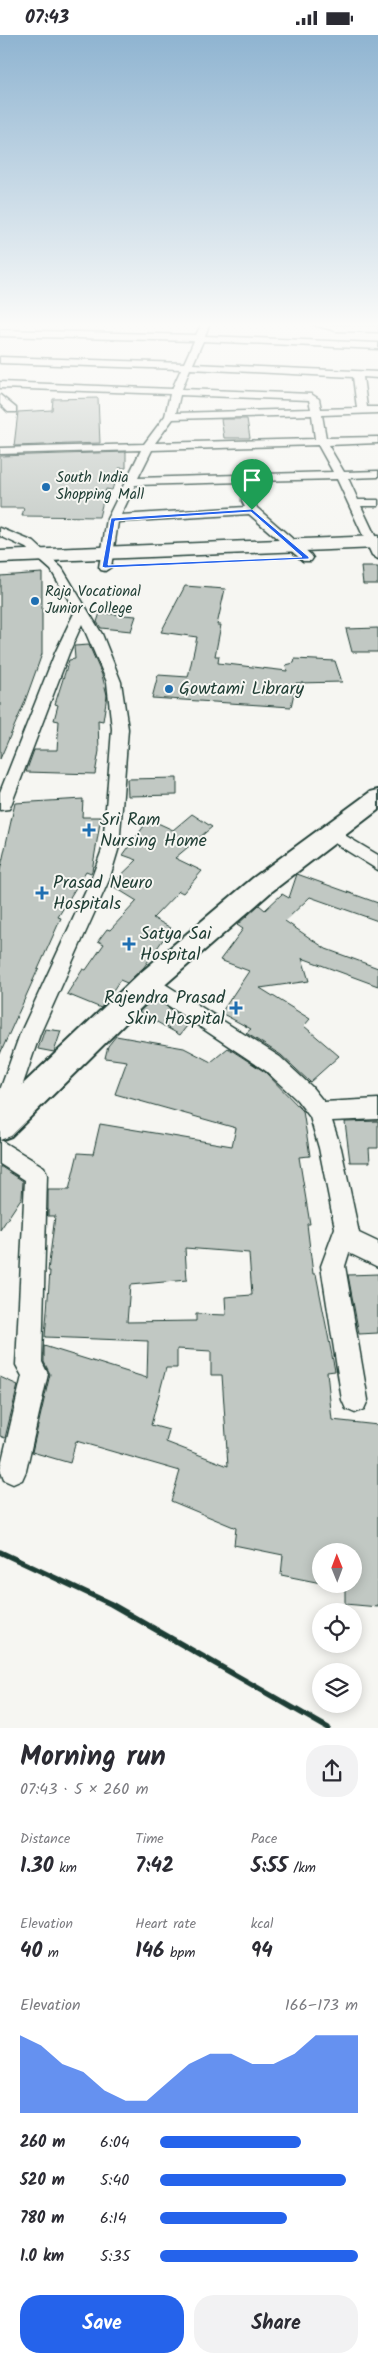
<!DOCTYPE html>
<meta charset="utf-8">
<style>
:root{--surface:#fff;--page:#f2f2f3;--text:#2b2b33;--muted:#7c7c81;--accent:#2563eb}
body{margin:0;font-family:Kalam,sans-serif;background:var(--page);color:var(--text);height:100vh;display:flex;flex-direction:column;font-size:19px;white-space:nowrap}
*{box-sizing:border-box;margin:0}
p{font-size:16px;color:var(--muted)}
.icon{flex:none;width:28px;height:28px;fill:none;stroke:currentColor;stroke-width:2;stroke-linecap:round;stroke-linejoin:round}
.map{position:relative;height:1693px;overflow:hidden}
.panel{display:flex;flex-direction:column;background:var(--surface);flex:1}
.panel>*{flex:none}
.needle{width:32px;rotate:359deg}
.fabs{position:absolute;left:312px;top:1508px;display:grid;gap:10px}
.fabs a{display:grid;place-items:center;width:50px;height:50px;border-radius:50%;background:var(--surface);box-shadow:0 2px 12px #0003;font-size:25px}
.pin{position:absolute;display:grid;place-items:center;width:42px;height:42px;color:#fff;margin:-51px -21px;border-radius:50% 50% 50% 0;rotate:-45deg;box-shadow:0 0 5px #0007}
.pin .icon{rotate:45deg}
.round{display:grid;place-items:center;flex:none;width:52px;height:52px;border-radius:20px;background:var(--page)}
.headline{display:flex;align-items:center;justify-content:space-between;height:85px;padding:0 20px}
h1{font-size:28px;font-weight:600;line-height:38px}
.figures{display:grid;grid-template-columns:repeat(3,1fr);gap:8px;height:85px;padding:5px 20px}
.figures div{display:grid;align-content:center}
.figures b{font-size:21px;font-weight:600}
.figures small{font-size:14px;font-weight:400}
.figures p{font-size:14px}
.chart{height:140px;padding:10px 20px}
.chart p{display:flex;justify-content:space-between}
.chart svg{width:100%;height:90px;margin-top:5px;fill:var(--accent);opacity:.7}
.primary-button{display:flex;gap:10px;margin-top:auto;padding:10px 20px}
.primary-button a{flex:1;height:58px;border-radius:20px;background:var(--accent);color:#fff;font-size:20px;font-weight:600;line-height:58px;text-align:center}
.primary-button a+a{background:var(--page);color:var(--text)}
ul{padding:0 20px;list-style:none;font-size:16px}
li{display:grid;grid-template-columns:80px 60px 1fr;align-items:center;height:38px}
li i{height:12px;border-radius:6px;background:var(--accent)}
.status{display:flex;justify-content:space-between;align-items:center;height:35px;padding:0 25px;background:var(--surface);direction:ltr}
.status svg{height:14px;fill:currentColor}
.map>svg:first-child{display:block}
</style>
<div class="status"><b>07:43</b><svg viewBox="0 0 49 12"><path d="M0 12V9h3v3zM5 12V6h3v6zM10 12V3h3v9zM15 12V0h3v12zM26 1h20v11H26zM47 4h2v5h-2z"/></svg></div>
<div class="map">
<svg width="378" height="1693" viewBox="0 0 378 1693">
<rect width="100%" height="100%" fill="#f6f6f2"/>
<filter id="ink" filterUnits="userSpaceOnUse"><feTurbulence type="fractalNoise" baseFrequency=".02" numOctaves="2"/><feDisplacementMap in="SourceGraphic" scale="10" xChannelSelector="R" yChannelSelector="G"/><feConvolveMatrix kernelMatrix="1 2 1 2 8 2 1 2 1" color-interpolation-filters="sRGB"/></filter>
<g filter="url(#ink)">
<!-- building -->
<g fill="#c1c8c3" stroke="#1f3d34" fill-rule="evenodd">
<polygon points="98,363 100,408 14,411 18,377 52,375 53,364"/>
<polygon points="221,384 247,384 250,403 224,403"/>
<polygon points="126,417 126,433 119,433 112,455 106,454 99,482 22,481 24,473 0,473 0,421"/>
<polygon points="361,532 378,532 378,549 363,549"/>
<polygon points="42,538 42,619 24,669 0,724 0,541"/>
<polygon points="185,551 225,554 217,590 221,590 215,621 219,621 218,628 287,636 286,630 294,628 295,624 335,626 342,647 296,648 291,672 152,663 158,640 188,642 197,602 161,597"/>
<polygon points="100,578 136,581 131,596 101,593 97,587"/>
<polygon points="378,593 378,617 352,617 346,594"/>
<polygon points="89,610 102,640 107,660 103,686 98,685 99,716 95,739 26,737 34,715 57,715 59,686 54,685 58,670 55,669 69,625 75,624 74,611"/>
<polygon points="177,743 177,760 128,761 127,744"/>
<polygon points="83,764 82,782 101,782 92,836 91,838 86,836 58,882 61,883 0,1019 0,836 15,768"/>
<polygon points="192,779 212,792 175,823 202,836 183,858 179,856 153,883 171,893 144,932 127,948 120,945 101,973 67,959 83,934 86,935 104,909 98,906 107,894 110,895 137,866 111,850 137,825 123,820 149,784 173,795"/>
<polygon points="297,839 378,868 378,886 310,862 285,886 326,914 378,933 378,951 302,923 309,946 260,953 310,984 304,991 339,1021 310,1047 281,1020 246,998 251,994 221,978 249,936 220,925 243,894 237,890 259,870 265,875 282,859 289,863"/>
<polygon points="154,963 190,987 180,1000 139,977"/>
<polygon points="45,994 61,996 54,1017 38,1014"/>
<path d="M116,1001L184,1013L211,1027L228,1013L265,1037L303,1076L310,1121L299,1122L310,1189H307L313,1239H316L335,1336L327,1337L332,1385L378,1390V1572L345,1569V1549H354V1516H321V1548L281,1540L283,1520L234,1510L236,1493L171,1466L180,1436L76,1406L70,1428L32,1417L50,1339L44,1327V1311L147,1343L148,1306L45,1302L50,1236H48L55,1181H48V1155H69L78,1118L93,1119L100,1089L232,1111L236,1093L115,1059L127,1026L105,1023L108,1011ZM185,1213L249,1218L252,1260L225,1262L226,1280L196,1279V1286L127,1287L130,1250L187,1245ZM177,1314L211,1316V1340H222L228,1431L166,1407L169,1395L151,1390L166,1333H177Z"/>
<polygon points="378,1086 378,1113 369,1113 370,1127 350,1127 345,1087"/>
<polygon points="0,1131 23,1146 22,1162 0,1195"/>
<polygon points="378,1239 378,1298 359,1299 348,1240"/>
<polygon points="0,1342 18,1350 5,1403 0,1401"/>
</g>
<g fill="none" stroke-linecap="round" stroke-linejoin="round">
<defs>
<g id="street">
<path d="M201,290H209L205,301L378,308V314L203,306L193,329L378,337V343L363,342L367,372H378V378L322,380L326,403L378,402V408L328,410L344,437L378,436V442L348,443L358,465H378V471H361L378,507V524L372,520L337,444L254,446V466L257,473L311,520L313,523L311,526H303L249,479L118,487L111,532L105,536L101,535L99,532L107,484L141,415L0,419V413L144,409L165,381L170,359L0,353V347L172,354L181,334L0,328V322L184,328L194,306L0,301V295L196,300ZM190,334L353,342L357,373L321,374L319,364L311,359L182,354ZM180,360L309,365L311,374L176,378ZM312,380L315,404L155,408L173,384ZM318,410L333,437L138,443L152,415ZM243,447L242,466L245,472L121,480L135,450Z"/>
<polygon points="314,290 378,291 378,297 336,296"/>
<polygon points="0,360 16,373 16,377 8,377 0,369"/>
<polygon points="0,493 34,507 62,533 102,599 121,647 128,694 119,812 109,845 40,999 11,1084 8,1091 0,1094 0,1055 20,999 91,845 103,812 112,694 107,647 82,589 69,618 11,770 9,774 0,775 0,757 55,618 75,576 51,535 26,513 0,501"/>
<polygon points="331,792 378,820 378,835 325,802 323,798 325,794"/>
<polygon points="149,939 280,1022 311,1051 324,1067 378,1064 378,1084 332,1086 341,1113 359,1198 378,1207 378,1232 349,1218 345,1231 368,1365 364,1374 355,1378 346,1374 342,1365 321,1231 335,1193 319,1113 310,1082 297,1065 266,1036 142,953 139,947 142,941"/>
<polygon points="0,1105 44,1132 47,1140 42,1327 48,1339 26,1436 22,1445 13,1449 4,1445 0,1434 22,1341 16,1330 25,1145 0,1129"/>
</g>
<polygon id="secondary" points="378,755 378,775 271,857 159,955 11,1101 0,1105 0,1071 139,939 253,843 370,757"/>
<polygon id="primary" points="378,501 378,513 0,528 0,516"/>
</defs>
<!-- street casing -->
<use href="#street" stroke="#1f3d34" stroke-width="3"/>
<!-- secondary casing -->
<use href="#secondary" stroke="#1f3d34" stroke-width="4"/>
<!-- primary casing -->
<use href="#primary" stroke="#1f3d34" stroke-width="3"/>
<!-- street -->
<use href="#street" fill="#f6f6f2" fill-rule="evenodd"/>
<!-- secondary -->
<use href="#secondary" fill="#f6f6f2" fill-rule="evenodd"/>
<!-- primary -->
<use href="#primary" fill="#f6f6f2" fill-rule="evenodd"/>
<!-- rail -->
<polyline stroke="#1f3d34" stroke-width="5.5" points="0,1517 111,1569 328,1693"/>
</g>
</g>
<!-- sky -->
<linearGradient id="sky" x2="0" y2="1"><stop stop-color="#8fb4d1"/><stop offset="0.55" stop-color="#fbfbf9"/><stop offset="1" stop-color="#fbfbf9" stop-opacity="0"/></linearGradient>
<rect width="378" height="527" fill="url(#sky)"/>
<!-- route -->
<path fill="#2563eb" stroke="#fff" fill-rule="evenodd" d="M252,474L309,522V524L105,533L102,532L111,483ZM251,477L302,522L108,530L115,486Z"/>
<!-- markers -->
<g fill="#1f6fb2" stroke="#f6f6f2" stroke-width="2">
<circle cx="46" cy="452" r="5"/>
<circle cx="35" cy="566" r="5"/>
<circle cx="169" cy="654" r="5"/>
<path d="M86.5 787.5h5v5h5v5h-5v5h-5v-5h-5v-5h5z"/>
<path d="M39.5 850.5h5v5h5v5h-5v5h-5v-5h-5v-5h5z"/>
<path d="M126.5 901.5h5v5h5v5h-5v5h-5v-5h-5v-5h5z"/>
<path d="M233.5 965.5h5v5h5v5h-5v5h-5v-5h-5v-5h5z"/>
</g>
<g text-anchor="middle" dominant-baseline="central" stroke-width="4" stroke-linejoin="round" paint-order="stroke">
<!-- far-poi labels -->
<g font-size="15" fill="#1f3d34" stroke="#f6f6f2" text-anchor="start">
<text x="56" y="443">South India<tspan x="56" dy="17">Shopping Mall</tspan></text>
<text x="45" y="557">Raja Vocational<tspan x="45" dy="17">Junior College</tspan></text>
</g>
<!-- poi labels -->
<g font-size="18" fill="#1f3d34" stroke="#f6f6f2" text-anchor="start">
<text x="179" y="654">Gowtami Library</text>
<text x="100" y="785">Sri Ram<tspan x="100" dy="21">Nursing Home</tspan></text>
<text x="53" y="848">Prasad Neuro<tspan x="53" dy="21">Hospitals</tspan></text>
<text x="140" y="899">Satya Sai<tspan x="140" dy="21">Hospital</tspan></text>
<text x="225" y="963" text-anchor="end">Rajendra Prasad<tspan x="225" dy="21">Skin Hospital</tspan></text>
</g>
</g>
</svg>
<div class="fabs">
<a><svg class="needle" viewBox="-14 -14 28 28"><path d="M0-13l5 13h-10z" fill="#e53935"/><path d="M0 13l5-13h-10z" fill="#7c7c81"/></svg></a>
<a><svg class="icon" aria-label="locate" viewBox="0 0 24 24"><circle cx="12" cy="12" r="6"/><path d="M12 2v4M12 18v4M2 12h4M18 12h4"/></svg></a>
<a><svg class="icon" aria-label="layers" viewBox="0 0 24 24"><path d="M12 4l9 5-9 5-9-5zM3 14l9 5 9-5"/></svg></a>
</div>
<div class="pin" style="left:252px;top:475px;background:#1e9e55"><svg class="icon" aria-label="arrive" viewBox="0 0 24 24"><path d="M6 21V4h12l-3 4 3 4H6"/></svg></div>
</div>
<section class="panel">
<div class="headline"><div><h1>Morning run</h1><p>07:43 · 5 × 260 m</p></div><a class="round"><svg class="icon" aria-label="share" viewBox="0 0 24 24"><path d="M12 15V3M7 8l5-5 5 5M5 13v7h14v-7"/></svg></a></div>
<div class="figures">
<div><p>Distance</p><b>1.30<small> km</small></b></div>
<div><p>Time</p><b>7:42</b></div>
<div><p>Pace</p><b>5:55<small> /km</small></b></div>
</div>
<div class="figures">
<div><p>Elevation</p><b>40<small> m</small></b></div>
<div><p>Heart rate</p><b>146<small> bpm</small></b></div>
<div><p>kcal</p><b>94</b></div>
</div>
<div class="chart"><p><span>Elevation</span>166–173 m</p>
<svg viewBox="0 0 160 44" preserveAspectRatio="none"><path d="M0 44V6L10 11L20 20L30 24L40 33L50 38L60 38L70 29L80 20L90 15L100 15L110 20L120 20L130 15L140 6L150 6L160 6V44z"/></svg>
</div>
<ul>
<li><b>260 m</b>6:04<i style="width:71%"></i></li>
<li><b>520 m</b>5:40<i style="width:94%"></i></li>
<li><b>780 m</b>6:14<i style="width:64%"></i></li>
<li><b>1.0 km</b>5:35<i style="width:100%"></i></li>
</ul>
<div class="primary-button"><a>Save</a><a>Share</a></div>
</section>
